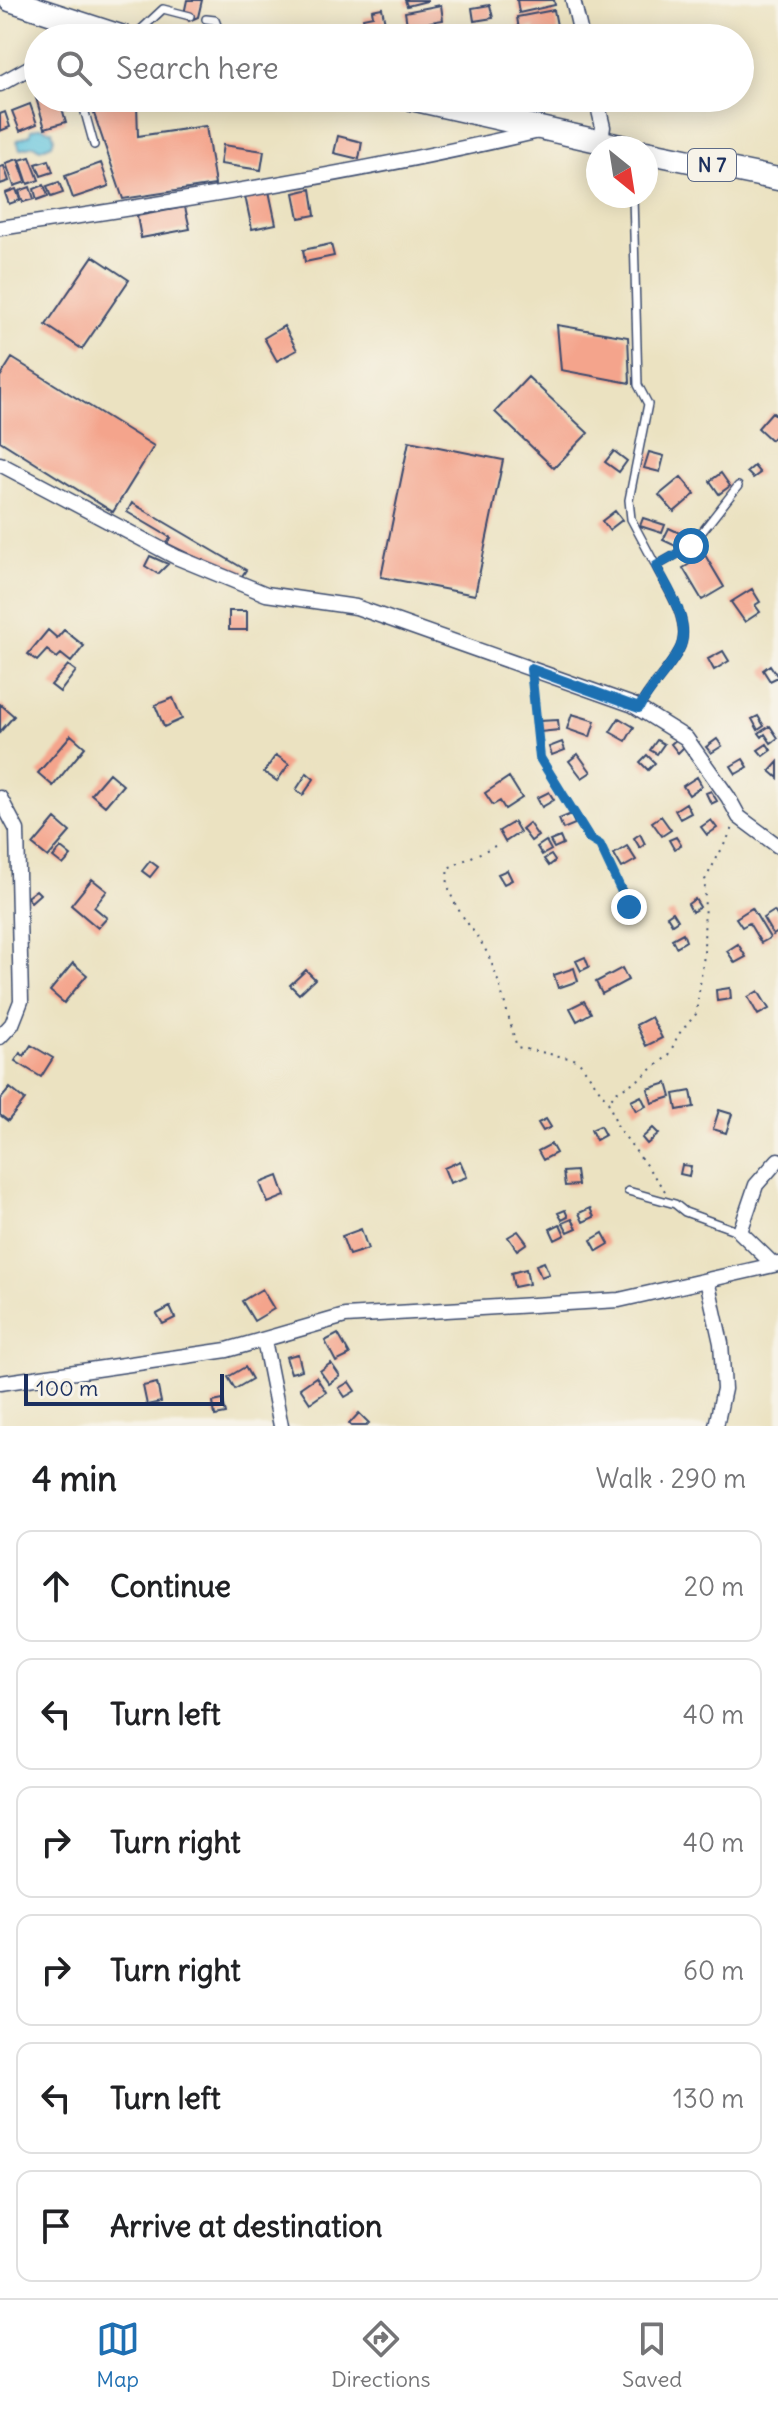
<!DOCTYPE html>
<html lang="en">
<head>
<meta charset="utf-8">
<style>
  :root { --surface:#fff; --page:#f2f2f2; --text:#202124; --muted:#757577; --line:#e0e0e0; --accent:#1f6fb2 }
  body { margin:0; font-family:Delius,sans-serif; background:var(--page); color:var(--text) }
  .compass { position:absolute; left:586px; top:136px; width:72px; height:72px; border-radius:50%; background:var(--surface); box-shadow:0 4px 20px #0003; rotate:150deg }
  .scale { position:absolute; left:24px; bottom:20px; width:200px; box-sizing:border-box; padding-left:8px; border:4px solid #1b2f5e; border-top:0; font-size:22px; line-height:28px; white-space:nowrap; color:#1b2f5e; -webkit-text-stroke:6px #f7f3e8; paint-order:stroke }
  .stop { position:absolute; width:24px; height:24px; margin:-18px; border:6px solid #1f6fb2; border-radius:50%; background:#fff }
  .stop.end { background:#1f6fb2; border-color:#fff; box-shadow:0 2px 8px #0008 }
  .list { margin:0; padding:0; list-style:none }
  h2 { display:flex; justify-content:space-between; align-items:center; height:104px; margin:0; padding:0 32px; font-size:34px }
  h2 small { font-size:26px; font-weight:400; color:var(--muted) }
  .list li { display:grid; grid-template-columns:52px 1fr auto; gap:24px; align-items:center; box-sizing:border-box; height:112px; margin:0 16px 16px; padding:0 16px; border:2px solid var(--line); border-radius:16px }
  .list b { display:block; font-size:30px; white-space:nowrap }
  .list em { font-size:26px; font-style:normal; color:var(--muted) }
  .icon { flex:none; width:44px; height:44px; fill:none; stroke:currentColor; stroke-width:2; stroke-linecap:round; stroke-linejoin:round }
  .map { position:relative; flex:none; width:778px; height:1426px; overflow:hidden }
  .search { position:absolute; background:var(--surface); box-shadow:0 4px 20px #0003; left:24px; right:24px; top:24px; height:88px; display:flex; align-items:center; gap:20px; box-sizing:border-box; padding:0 28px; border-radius:44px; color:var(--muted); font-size:30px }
  .sheet { height:872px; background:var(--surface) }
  nav { display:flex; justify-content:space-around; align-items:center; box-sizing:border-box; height:112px; border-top:2px solid var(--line); background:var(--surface); font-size:22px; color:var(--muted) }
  nav a { display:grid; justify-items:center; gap:4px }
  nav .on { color:var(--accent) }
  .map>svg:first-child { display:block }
</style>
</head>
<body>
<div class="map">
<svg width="778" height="1426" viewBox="0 0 778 1426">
  <rect width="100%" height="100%" fill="#f7f3e8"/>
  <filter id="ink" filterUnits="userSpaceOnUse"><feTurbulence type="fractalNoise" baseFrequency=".0125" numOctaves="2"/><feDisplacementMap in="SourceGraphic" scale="16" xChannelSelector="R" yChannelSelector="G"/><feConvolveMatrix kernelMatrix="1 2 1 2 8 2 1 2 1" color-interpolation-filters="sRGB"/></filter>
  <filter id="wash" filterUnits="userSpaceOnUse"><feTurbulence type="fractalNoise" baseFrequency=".006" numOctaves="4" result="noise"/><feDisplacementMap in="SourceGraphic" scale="32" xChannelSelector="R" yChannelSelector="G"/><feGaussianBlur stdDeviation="1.8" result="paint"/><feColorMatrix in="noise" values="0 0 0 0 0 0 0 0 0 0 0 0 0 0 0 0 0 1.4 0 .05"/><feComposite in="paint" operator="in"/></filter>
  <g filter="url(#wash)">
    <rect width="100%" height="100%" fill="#ebe2c1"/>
    <path fill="#5fc3dd" stroke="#3d799e" stroke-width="2" d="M41,127l11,4 2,7 -2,6 -12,5 -6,-4 -14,4 -3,-9 13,-5 1,-5z"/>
    <g id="blocks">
      <path fill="#f4a48c" d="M187,0h15l-4,17 -9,4 -5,-7z
        M405,0h22v1l-20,5z
        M517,0h37l1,5 -36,8z
        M441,5l2,15 -13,2 2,10 -23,5 -4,-25z
        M490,5l3,13 -19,3 -2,-13z
        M382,8l6,30h-21l-4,-20 10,-2 -1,-6z
        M554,10l5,26 -23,2 -2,-11 -15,3 -2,-13z
        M36,98h23l7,24 -21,6z
        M550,98h31l1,5 -30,5z
        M89,99l48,5 1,32 68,-10 9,59 -92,14z
        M30,104l7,20 -17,7 -8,-20z
        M5,112l5,15 -10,4v-17z
        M338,136l24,6 -3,17 -25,-6z
        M223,145l41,6 -3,19 -41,-6z
        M30,157l9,23 -11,4 -8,-24z
        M18,159l8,23 -12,4 -8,-23z
        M49,160l4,12 -12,4 -5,-12z
        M101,163l8,23 -36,12 -8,-22z
        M4,166l5,15 -9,3v-17z
        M59,182l4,11 -12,4 -4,-11z
        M44,185l4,11 -11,4 -3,-11z
        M30,187l4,12 -11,3 -4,-11z
        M16,189l4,11 -11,4 -4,-11z
        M311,189l4,26 -16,3 -5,-25z
        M269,191l7,33 -24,5 -7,-33z
        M185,207l5,22 -49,9 -4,-22z
        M331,244l3,12 -29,6 -2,-12z
        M93,256l36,24 -47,69 -36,-24z
        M557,325l71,12 2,46 -69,-13z
        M284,326l13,24 -20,11 -13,-23z
        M12,358l142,88 -41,66 -113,-71v-64z
        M528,377l60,56 -34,35 -59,-56z
        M772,412l6,5v16l-7,7 -13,-12z
        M409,441l94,19 -28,135 -94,-18z
        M614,451l13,10 -8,11 -14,-10z
        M649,452l15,4 -4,16 -16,-4z
        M754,466l6,7 -7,5 -6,-6z
        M721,473l9,13 -11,8 -9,-13z
        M681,477l14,17 -21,18 -15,-17z
        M132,503l114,67 -6,9 -74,-36 5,-5 -44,-26z
        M615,511l7,9 -13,10 -7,-9z
        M643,518l22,7 -3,8 -22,-7z
        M669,528l19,9 -6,12 -19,-9z
        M705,555l19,32 -22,13 -19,-32z
        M150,556l18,8 -10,10 -13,-8z
        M752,589l8,13 -5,3 5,7 -15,10 -14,-20z
        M229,611h18v19h-18z
        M48,630l9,8 7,-8 20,16 -13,16 -10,-8 -4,4 -10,-8 -10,11 -9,-7z
        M723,651l6,10 -15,9 -6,-11z
        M68,665l8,6 -16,21 -9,-7z
        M770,665l8,12 -8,4 -7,-11z
        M173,698l9,21 -18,8 -9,-22z
        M0,704l14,12 -14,16z
        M572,714l23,7 -5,16 -23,-8z
        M758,716l6,10 -6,4 -6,-11z
        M619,718l15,9 -8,14 -16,-9z
        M558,720l1,10 -19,2 -1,-11z
        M770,726l8,12 -7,5 -6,-9 -3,3 -3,-4z
        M71,735l14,12 -32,39 -15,-13z
        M677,739l7,8 -6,6 -7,-9z
        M717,739l5,7 -11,7 -5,-6z
        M657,740l7,4 -7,10 -7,-4z
        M562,742l3,8 -13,5 -3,-8z
        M767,744l4,6 -8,6 -5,-6z
        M578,754l13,18 -9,6 -13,-17z
        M276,755l13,9 -12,17 -13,-9z
        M647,755l8,8 -7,7 -8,-8z
        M743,759l5,8 -12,7 -5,-8z
        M778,762v16l-8,-7z
        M109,773l14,12 -18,21 -14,-12z
        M307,773l7,6 -11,16 -7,-5z
        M509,777l13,21 -17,11 -5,-8 -7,4 -8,-12z
        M697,777l5,9 -13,9 -6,-9z
        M711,791l6,10 -6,3 -5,-11z
        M549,792l5,8 -12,7 -5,-9z
        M686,803l5,10 -11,6 -5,-9z
        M571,814l4,10 -12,5 -4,-10z
        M661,816l10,14 -9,6 -10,-14z
        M55,819l15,13 -22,25 -15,-12z
        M711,820l6,8 -10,7 -6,-8z
        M514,822l6,10 -15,10 -6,-11z
        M529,823l9,13 -7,5 -9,-12z
        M640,834l5,10 -5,4 -6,-10z
        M560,837l3,7 -9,4 -4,-7z
        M676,837l5,8 -7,4 -5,-9z
        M546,841l5,9 -9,5 -5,-8z
        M627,846l9,14 -14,8 -8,-14z
        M61,848l10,8 -8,9 -10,-8z
        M551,855l4,6 -6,5 -5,-7z
        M150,861l8,6 -8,10 -8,-6z
        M507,870l5,10 -8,4 -6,-10z
        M92,879l15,12 -13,16 13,11 -9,10 -27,-23z
        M36,890l4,4 -9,8 -4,-5z
        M695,899l5,8 -8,5 -4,-8z
        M752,908l18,30 -9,5 -12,-20 -7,4 -6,-9z
        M774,911l4,6v15l-5,3 -10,-17z
        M673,912l5,8 -6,4 -5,-8z
        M683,933l3,8 -10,6 -4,-8z
        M738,944l8,13 -11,6 -8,-12z
        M585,957l4,10 -8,4 -5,-10z
        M73,963l14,12 -23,28 -14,-12z
        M574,968l4,13 -20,7 -4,-13z
        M622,968l6,12 -26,14 -6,-12z
        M306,970l9,9 -16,15 -9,-9z
        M730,988l1,11 -14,2 -1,-11z
        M758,991l11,18 -11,6 -10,-18z
        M584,1001l7,12 -14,8 -7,-13z
        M651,1017l11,21 -16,8 -10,-21z
        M31,1045l22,13 -12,19 -26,-16 5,-8 4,3z
        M667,1083l4,14 -19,6 -4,-14z
        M10,1088l15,12 -17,21 -8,-6v-15z
        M691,1091l3,16 -17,3 -3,-16z
        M641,1096l5,10 -10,5 -5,-10z
        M719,1110l13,4 -6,19 -13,-4z
        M546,1119l5,8 -8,4 -5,-8z
        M600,1126l5,9 -9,5 -5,-10z
        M653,1128l6,6 -12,10 -5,-6z
        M551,1144l5,9 -13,7 -5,-9z
        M460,1161l7,16 -17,6 -6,-15z
        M682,1165l9,1 -2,10 -9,-2z
        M576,1171l2,14 -13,1 -2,-14z
        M278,1176l7,20 -17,7 -8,-20z
        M590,1208l4,9 -11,5 -4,-9z
        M565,1210l3,7 -6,3 -4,-7z
        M572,1219l5,9 -9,4 -5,-9z
        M560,1224l5,11 -10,5 -5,-11z
        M361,1229l7,20 -19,6 -7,-19z
        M518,1231l9,12 -10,7 -9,-13z
        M603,1233l6,11 -12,7 -6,-11z
        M544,1262l5,12 -8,3 -5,-12z
        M526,1269l3,15 -15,3 -3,-14z
        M262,1289l12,20 -20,12 -12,-20z
        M170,1307l5,11 -12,6 -6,-10z
        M338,1334l12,21 -14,7 -11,-21z
        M298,1354l4,16 -11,3 -5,-16z
        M331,1363l9,13 -11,8 -9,-13z
        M245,1367l7,12 -17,10 -7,-12z
        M316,1377l10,15 -16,11 -10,-15z
        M349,1382l6,9 -10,6 -6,-9z
        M157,1383l4,19 -14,3 -4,-19z
        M223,1400l3,14 -11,2 -2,-14z
        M359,1413l10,10 -3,3h-15l-2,-2z"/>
    </g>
  </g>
  <g filter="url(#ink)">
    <use href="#blocks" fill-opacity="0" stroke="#3a4a6d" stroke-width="2"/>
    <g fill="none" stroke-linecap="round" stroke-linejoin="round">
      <defs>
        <path id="service" d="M206,19l9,1 7,18
          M132,38l31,-29 27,7
          M81,98l13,47
          M633,196l5,189 10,19 -19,96 2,19 25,47
          M639,708c11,-22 29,-37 40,-58 14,-26 -12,-61 -23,-84l35,-20 47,-60
          M628,1191l47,13 10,8 55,20"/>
        <path id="minor" d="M573,0l9,38
          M0,84l38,-21
          M596,98l7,29 -2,13
          M0,228c181,-27 361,-55 539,-97
          M0,464l176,93 90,37 90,13 277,98 53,33 42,59 11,20 39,29
          M0,798l17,32 4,171 -9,23 -12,13
          M773,1264l-33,-32 16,-47 22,-25
          M707,1280l14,63 3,46 -8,37
          M264,1340l17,86
          M0,1383l227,-33 118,-34 274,-16 159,-36"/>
        <path id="primary" d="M10,0l116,38
          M407,98l222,50
          M646,152l132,27"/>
      </defs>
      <use href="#service" stroke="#3a4a6d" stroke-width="10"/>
      <use href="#minor" stroke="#3a4a6d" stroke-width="17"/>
      <use href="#primary" stroke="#3a4a6d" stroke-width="25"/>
      <path stroke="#3a4a6d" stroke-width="2" stroke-dasharray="2 6" stroke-linecap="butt" d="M532,686l8,72 50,81 10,6 29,62 10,12
        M495,846l-47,22c-6,34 29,61 41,89 12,28 19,60 28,90l61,13 30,42
        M665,1191l-47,-64 -10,-25 8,-10 25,-14 28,-23 9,-20 18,-21 8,-59 1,-75 28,-52"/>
      <use href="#service" stroke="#fff" stroke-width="7"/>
      <use href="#minor" stroke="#fff" stroke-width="14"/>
      <use href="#primary" stroke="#fff" stroke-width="22"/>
    </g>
  </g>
  <g fill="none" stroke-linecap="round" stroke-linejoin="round" filter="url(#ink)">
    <path stroke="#1f6fb2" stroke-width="10" d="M629,907l-29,-62 -10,-6 -50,-81 -9,-89 108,39c11,-21 29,-37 40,-58 14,-26 -11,-61 -23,-84l35,-20"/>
  </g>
  <g text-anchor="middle" stroke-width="6" stroke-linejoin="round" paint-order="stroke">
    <rect fill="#f7f3e8" stroke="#5d6a87" stroke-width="2" x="688" y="149" width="48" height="32" rx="6"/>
    <g font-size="20" font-weight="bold" fill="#1b2f5e">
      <text x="712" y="172">N 7</text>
    </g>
  </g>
</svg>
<svg class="compass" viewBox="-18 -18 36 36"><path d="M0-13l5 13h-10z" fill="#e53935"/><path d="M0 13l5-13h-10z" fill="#757577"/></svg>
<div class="scale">100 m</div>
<div class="stop" style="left:691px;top:546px"></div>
<div class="stop end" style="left:629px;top:907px"></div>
<div class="search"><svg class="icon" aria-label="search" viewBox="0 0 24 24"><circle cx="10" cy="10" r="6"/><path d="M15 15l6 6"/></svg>Search here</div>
</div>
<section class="sheet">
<h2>4 min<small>Walk · 290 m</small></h2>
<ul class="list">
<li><svg class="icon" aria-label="ahead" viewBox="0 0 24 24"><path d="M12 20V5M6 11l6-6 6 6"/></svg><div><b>Continue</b></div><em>20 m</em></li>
<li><svg class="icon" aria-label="left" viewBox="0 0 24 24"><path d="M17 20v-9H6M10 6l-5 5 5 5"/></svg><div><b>Turn left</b></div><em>40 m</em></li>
<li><svg class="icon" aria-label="right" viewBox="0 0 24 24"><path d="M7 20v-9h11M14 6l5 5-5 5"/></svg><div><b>Turn right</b></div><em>40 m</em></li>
<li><svg class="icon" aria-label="right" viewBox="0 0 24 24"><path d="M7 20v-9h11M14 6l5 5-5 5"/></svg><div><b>Turn right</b></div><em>60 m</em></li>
<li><svg class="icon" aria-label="left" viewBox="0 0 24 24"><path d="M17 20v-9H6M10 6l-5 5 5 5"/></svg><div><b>Turn left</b></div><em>130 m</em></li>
<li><svg class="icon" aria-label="arrive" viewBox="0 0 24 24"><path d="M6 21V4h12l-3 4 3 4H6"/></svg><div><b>Arrive at destination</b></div></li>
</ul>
</section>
<nav>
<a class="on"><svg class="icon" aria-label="map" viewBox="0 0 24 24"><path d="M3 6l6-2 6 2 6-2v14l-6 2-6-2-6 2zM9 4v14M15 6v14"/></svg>Map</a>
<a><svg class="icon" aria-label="directions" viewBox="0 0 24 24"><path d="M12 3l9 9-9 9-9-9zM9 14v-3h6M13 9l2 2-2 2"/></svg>Directions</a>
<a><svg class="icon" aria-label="saved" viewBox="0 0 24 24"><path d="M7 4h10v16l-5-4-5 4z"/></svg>Saved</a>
</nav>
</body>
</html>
